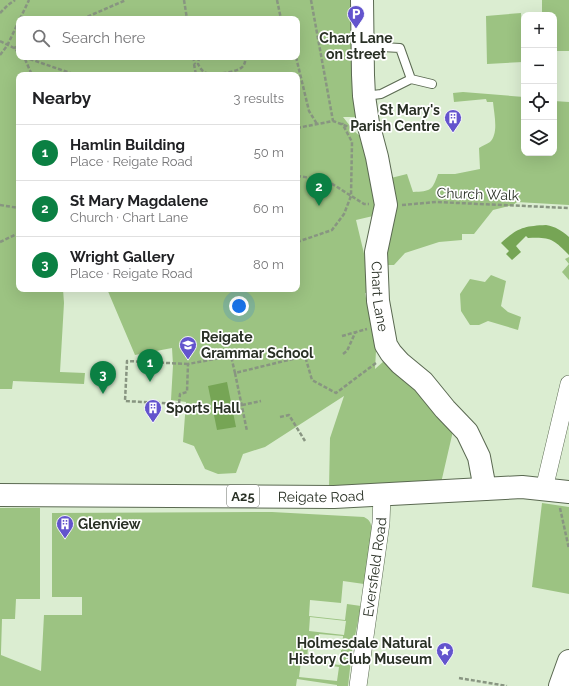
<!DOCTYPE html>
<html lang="en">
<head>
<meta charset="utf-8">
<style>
  :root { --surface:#fff; --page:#f6f6f6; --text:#202124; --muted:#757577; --line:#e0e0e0; --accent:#0b8043 }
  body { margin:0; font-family:Raleway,sans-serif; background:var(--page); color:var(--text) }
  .controls { position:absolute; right:12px; top:12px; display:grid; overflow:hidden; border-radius:8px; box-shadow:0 4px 16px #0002 }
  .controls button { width:36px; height:36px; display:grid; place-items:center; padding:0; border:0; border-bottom:1px solid var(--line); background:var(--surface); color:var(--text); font:20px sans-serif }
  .you { position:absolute; left:239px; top:306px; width:14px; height:14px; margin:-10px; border:3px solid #fff; border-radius:50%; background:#1a73e8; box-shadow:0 0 0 6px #1a73e833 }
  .badge { display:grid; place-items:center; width:26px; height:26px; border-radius:50%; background:var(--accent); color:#fff; font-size:13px; font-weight:700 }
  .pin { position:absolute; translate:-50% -33px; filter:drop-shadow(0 1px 2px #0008) }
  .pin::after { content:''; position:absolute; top:21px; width:14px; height:12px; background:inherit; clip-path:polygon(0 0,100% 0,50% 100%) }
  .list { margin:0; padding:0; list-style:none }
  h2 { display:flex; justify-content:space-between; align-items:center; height:52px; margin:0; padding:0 16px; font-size:17px }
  h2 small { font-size:13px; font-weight:400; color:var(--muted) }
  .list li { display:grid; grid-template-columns:26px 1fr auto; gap:12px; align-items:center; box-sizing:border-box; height:56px; padding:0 16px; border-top:1px solid var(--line) }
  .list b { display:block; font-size:15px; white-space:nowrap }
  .list p { margin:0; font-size:13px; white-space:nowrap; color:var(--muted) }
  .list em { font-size:13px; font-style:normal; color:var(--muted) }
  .icon { flex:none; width:22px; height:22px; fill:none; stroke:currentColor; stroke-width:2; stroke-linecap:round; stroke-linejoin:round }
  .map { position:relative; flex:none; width:569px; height:686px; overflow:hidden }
  .search { position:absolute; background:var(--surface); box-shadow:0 4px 16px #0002; left:16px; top:16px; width:284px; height:44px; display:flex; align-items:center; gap:10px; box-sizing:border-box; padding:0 14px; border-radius:8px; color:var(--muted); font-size:15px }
  .panel { position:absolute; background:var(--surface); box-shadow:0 4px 16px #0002; left:16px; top:72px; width:284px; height:220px; border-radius:8px }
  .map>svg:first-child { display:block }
</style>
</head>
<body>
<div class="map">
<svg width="569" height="686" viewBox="0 0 569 686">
  <rect width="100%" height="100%" fill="#dbedd1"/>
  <path fill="#9cc382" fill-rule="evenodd" d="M0,0h353l3,117h-13l11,14 13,11 12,40 -6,34 -17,4 10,42 4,31h-5l11,58 -1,18 9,-8 35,30 34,40 -12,52 -112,6 1,-51 14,-42 -79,51 -22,7 -7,19 -18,1 -13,-5 -11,-23 -11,-4 3,-40 -15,-2 2,-35 -1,-17 -37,7 -28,-66h190v-214h-278v214h44l1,14 -4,69 25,1 -1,11 -71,-3 -1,8h-12zM19,19h278v38h-278z
    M542,0h27v51h-15v-36h-12z
    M521,13l2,49 -36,2 -1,-48z
    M463,92l61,5v56h30v-52l15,1v103l-52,-3 -4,3 -20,5 -19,24h-12v6l-23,2 -34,11 -11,12h-9l2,-86 20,-5 6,18c18,-1 19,-1 25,-18h17l25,-5 -1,-21c3,-2 8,-4 11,-6 9,-9 4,-28 3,-40h-6l-1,-3 -32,3 -1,-9z
    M569,257v23l-7,-8 7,-8 -4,-5z
    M491,275l15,6 -5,25 7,6 13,5 -3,13 -30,-9 -9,4h-9l-9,-14 -1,-17 10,-15 15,3z
    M542,503l27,4v87l-37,-7z
    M0,508h40v91h-24l-1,20h-13l-1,33v3l40,16 3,-56h38v-18h-30v-84l220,-1 92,5c6,3 7,6 8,13l-8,54 -21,-3 -2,22 -31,-3 -1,16 36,4 2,-16 14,2 -9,45 -4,35h-11v-1l-40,-6 -1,7h-296zM310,617l36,4 -2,14 -35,-4zM319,634l24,2 -1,14 -24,-3zM308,647l33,3 -1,15 -33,-4zM301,662l38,5 -2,14 -38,-4z"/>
  <path fill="#76a555" d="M546,225c10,2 15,5 23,12v18c-16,-16 -18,-18 -41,-17l-2,-2 -10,10 5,6 -9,8 -6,-6 3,-3 -8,-8c16,-15 23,-17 45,-18z
    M227,382l9,45 -19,3 -9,-44z"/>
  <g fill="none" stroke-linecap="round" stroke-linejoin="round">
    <defs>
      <path id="lane" d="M364,46l36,2 11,31
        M365,96l16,-2 30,-15 21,5"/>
      <g id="street">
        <path d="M544,489l25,-105"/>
        <path id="s1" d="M358,686l23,-163 1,-28"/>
      </g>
      <g id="secondary">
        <path id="s2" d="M362,0l1,75 1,21 4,27 9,34 9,48 -10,47 2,49 8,44 5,8 9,10 23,19 22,27 22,23 12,25 6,32"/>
      </g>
      <g id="primary">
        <path id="s3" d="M0,495l334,2 188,-10 47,5"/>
        <path d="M560,686l9,-25"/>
      </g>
    </defs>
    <use href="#lane" stroke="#5a6951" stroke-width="10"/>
    <use href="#street" stroke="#5a6951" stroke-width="18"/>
    <use href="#secondary" stroke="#5a6951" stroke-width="24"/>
    <use href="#primary" stroke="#5a6951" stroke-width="24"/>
    <path stroke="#889581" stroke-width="2.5" stroke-dasharray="4 2" stroke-linecap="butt" d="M184,0l3,19
      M277,0l4,19
      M311,0l22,121
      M0,13l8,-8 7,-5
      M20,19l9,-19
      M82,19l44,-19
      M0,41l14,7 5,5
      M14,48l5,-2
      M0,55l7,-9 12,-25
      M24,57l52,18
      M193,57l2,7
      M199,57l-1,7c2,4 5,9 11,10 6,1 27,-2 32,-6 4,-3 4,-6 5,-11
      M296,57l13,54 8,13
      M25,59l7,16
      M194,64l2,11
      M297,128l36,-7 19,7
      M297,176l29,4 38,24h5
      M0,205l19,3
      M402,205l34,-3 133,6
      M0,242l19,-9
      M297,242l35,-12 12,-16 7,-18 1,-54 -10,-19
      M342,336l25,-7
      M343,354l4,-3 8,-18
      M188,364l-61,-3 -2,40 54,3 1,-10 7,-2 1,-28 43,-8 4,17 70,-17 7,24 24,13 40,-30
      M235,373l12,58
      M242,405l19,-4
      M280,417l9,-2 16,26
      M560,508l9,41
      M459,678l48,8"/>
    <use href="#lane" stroke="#fff" stroke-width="8"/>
    <use href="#street" stroke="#fff" stroke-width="17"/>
    <use href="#secondary" stroke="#fff" stroke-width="22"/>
    <use href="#primary" stroke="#fff" stroke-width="22"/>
  </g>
  <defs>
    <symbol id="parking-pin" viewBox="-11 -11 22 30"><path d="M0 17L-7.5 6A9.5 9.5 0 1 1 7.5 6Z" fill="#6354cd" stroke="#fff"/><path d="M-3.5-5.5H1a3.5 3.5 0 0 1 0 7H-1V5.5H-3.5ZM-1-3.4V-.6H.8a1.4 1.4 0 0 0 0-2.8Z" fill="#fff"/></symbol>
    <symbol id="building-pin" viewBox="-11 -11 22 30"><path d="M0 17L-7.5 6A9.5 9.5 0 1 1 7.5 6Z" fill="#6354cd" stroke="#fff"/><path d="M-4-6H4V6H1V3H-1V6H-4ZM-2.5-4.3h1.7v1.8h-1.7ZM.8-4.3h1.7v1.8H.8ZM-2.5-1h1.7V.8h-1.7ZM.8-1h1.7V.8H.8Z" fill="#fff"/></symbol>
    <symbol id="school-pin" viewBox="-11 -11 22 30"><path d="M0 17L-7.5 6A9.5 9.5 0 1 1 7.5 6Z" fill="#6354cd" stroke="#fff"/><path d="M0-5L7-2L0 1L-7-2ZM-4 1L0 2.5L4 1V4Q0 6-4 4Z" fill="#fff"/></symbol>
    <symbol id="sight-pin" viewBox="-11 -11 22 30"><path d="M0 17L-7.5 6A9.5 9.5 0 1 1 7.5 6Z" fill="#6354cd" stroke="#fff"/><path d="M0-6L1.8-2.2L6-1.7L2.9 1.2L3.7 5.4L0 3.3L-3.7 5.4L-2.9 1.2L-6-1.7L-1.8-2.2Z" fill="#fff"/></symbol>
  </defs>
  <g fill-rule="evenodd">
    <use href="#parking-pin" x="346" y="4" width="20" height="27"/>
    <use href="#building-pin" x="443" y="108" width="20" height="27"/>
    <use href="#school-pin" x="178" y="335" width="20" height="27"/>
    <use href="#building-pin" x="143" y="398" width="20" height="27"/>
    <use href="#building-pin" x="55" y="514" width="20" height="27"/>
    <use href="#sight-pin" x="435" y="641" width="20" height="27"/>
  </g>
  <g text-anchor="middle" stroke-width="3.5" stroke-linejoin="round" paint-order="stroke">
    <rect fill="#fff" stroke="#696e66" stroke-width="1" x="227" y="485" width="32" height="22" rx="3"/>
    <g font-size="13" font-weight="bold" fill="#293025">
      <text x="243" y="501">A25</text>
    </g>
    <g font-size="14" font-weight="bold" fill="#293025" stroke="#fff" text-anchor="start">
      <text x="356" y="43" text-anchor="middle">Chart Lane<tspan x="356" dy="16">on street</tspan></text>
      <text x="440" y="115" text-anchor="end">St Mary's<tspan x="440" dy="16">Parish Centre</tspan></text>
      <text x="201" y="342">Reigate<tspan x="201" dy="16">Grammar School</tspan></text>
      <text x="166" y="413">Sports Hall</text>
      <text x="78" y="529">Glenview</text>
      <text x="432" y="648" text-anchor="end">Holmesdale Natural<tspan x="432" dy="16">History Club Museum</tspan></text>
    </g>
    <g font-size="14" fill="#293025" stroke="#fff">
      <text transform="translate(478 194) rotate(2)" y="5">Church Walk</text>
      <text dy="5" stroke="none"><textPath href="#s2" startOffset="300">Chart Lane</textPath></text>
      <text dy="5" stroke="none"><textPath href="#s3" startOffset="321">Reigate Road</textPath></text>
      <text dy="5" stroke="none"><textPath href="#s1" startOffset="120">Eversfield Road</textPath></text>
    </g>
  </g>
</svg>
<div class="controls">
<button>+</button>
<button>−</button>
<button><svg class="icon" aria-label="locate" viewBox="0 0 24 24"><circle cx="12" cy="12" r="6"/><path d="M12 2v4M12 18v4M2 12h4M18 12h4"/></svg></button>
<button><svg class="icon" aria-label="layers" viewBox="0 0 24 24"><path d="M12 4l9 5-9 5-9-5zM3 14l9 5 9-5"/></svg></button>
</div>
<div class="you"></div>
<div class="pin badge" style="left:150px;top:382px">1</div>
<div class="pin badge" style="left:319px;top:206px">2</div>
<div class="pin badge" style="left:103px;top:394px">3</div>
<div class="search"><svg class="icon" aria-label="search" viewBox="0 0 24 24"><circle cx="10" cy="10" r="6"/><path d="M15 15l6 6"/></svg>Search here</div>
<section class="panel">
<h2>Nearby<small>3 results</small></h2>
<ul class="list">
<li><span class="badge">1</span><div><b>Hamlin Building</b><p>Place · Reigate Road</p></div><em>50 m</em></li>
<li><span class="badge">2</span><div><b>St Mary Magdalene</b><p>Church · Chart Lane</p></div><em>60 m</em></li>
<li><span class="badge">3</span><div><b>Wright Gallery</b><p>Place · Reigate Road</p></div><em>80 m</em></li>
</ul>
</section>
</div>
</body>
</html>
